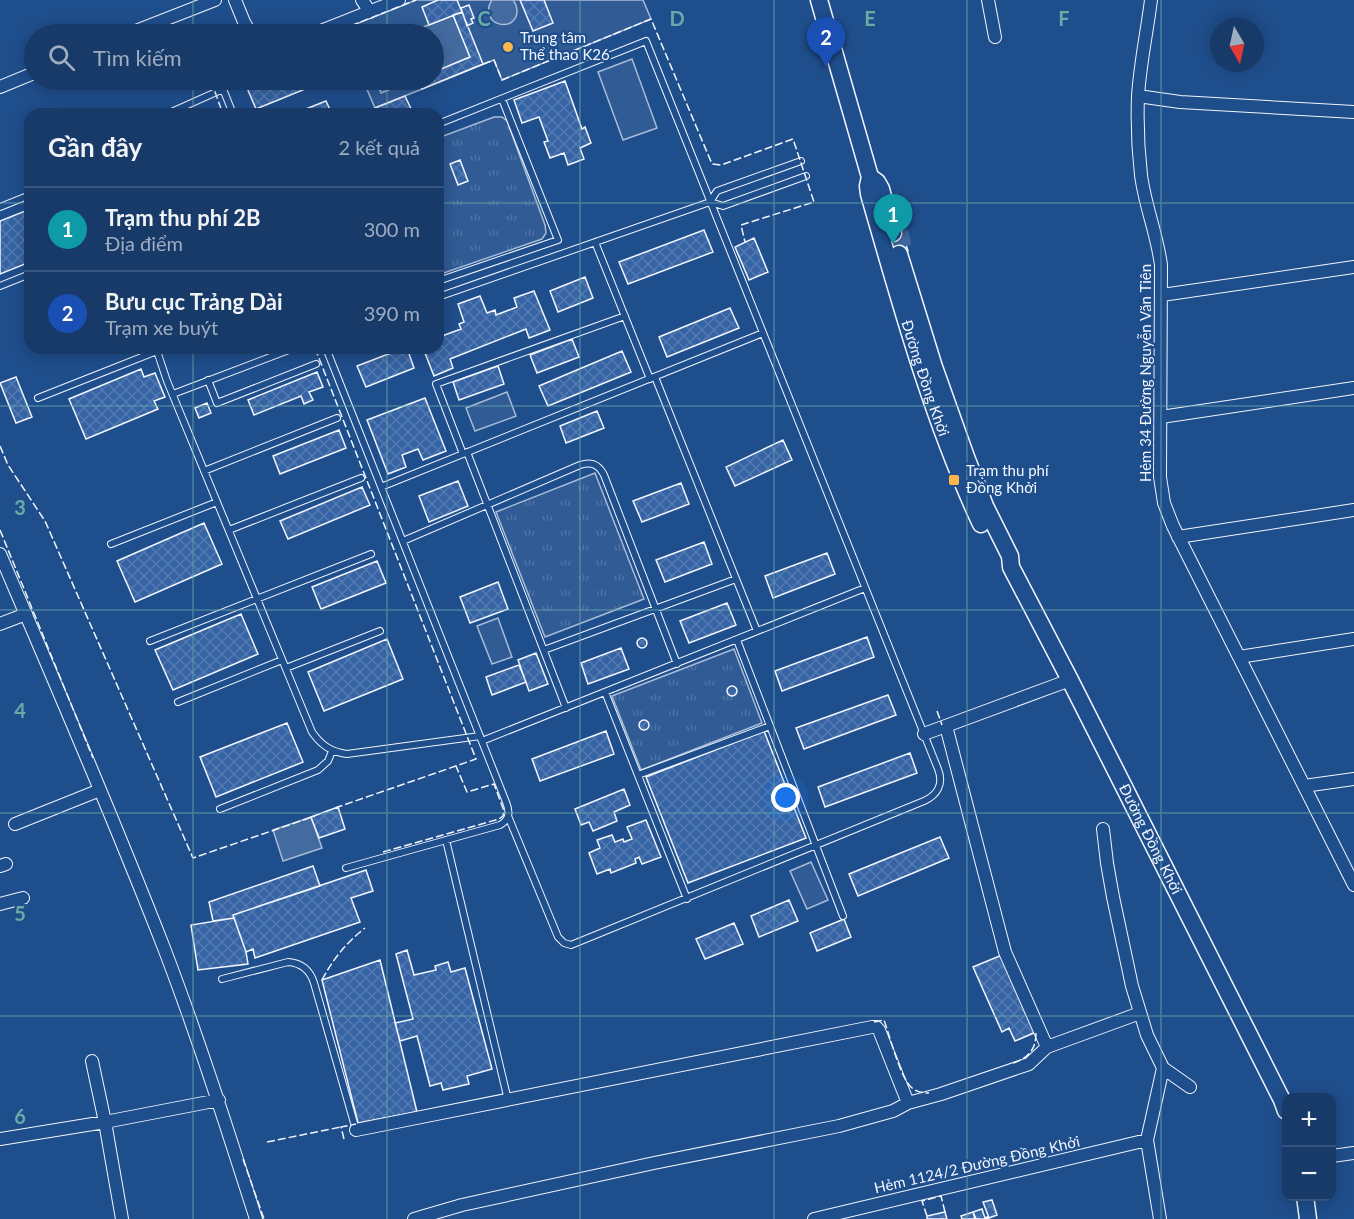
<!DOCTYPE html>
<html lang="vi">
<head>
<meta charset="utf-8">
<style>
  :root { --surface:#173a69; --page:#244571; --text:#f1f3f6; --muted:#9eadc0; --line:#36547d; --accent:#ffb74d }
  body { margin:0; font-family:Lato,sans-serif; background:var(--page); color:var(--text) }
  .controls { position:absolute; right:18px; bottom:18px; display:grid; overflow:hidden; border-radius:12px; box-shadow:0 3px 15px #0003 }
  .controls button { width:54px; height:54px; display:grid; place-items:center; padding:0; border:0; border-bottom:2px solid var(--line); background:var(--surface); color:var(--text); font:30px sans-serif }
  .compass { position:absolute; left:1210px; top:18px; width:54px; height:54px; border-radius:50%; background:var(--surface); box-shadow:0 3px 15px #0003; rotate:171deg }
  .you { position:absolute; left:786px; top:798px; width:21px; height:21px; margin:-15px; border:4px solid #fff; border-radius:50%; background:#1a73e8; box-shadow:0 0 0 9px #1a73e833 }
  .badge { display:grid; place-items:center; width:39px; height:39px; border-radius:50%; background:var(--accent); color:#fff; font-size:20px; font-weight:700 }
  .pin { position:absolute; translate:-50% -50px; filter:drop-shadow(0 2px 3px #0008) }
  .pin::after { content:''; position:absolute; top:32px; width:21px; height:18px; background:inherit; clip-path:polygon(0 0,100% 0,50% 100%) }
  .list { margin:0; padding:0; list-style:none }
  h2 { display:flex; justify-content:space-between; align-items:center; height:78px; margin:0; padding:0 24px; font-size:26px }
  h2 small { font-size:20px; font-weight:400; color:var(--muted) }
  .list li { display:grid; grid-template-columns:39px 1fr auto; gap:18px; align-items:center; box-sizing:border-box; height:84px; padding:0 24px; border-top:2px solid var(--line) }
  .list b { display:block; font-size:22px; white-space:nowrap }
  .list p { margin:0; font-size:20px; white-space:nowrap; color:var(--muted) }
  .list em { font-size:20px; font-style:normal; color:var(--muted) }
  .icon { flex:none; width:33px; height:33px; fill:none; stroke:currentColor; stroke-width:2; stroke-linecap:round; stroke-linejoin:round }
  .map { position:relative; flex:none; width:1354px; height:1219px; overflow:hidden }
  .search { position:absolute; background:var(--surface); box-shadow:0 3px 15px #0003; left:24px; top:24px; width:420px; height:66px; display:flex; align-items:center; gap:15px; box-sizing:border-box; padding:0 21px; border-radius:33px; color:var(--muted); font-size:22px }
  .panel { position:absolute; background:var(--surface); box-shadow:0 3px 15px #0003; left:24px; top:108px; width:420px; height:246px; border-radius:18px }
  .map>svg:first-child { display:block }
</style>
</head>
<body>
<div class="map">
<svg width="1354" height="1219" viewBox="0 0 1354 1219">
  <defs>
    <pattern id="grass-tufts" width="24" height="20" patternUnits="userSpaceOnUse" patternTransform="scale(1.5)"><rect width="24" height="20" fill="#305b95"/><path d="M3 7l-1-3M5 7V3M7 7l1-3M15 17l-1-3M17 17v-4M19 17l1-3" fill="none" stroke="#4e73a5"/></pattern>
    <pattern id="building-cross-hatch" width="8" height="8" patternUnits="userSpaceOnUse" patternTransform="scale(1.5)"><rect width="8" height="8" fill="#3563a3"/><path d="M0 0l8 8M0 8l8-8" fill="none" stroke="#537ab1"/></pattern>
  </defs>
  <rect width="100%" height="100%" fill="#1f4e8c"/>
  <path fill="url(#grass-tufts)" stroke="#a8bbd7" stroke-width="1.5" d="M494,117h8l5,4 38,104 1,8 -4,6 -104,36v-137z
    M595,473l49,126 -99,38 -49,-125z
    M734,649l28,74 -121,47 -29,-74z"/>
  <path fill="#305b95" stroke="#a8bbd7" stroke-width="1.5" d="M416,0h227l8,19 -149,61 -8,-20 -119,48 -12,-28h71v-46h-89l-2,-5z
    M632,59l25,69 -34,12 -25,-68z
    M507,392l9,24 -41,15 -9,-23z
    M498,618l14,39 -20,7 -15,-38z
    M811,862l17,38 -21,9 -17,-38z"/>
  <path fill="#446ba0" stroke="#a8bbd7" stroke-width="1.5" d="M492,0h21c12,16 -5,33 -21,20 -5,-7 -5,-13 0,-20z
    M453,15l17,42 -36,15v-38h-28z
    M376,80h38l-33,13z
    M311,817l11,31 -39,13 -10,-31z"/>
  <path fill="url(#building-cross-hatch)" stroke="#f2f6ff" stroke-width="1.5" d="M438,0h19l5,12 -33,13 -7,-18z
    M520,0h24l9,23 -20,8z
    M469,5l5,13 -3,1 2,4 -6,3 -6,-18z
    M462,12l21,52 -61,25 -4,-9h16v-8l36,-15 -17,-42z
    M269,80h38l3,7 -54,22 -9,-21z
    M565,81l17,48 3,-2 6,16 -11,5 4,11 -16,6 -4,-12 -14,5 -6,-16 4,-1 -9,-24 -17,6 -8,-23z
    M405,96l8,17 -35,1 -3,-6z
    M326,101l6,13h-39z
    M460,160l8,21 -10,4 -8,-21z
    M30,209v53l-30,12v-53z
    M704,230l9,22 -85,32 -9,-22z
    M902,231l6,20 -23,6 -6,-20z
    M754,238l14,34 -19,8 -14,-33z
    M585,277l8,21 -35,14 -8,-21z
    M534,291l16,39 -21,8 -3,-9 -76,30 3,9 -19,8 -11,-28h15v-20l4,8 19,-7 -2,-5 5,-2 -6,-18 22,-8 7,17 8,-3 1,5 21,-8 -3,-9z
    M730,308l9,20 -72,29 -8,-20z
    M572,339l7,18 -42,16 -7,-18z
    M404,348h3l7,20 -48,19 -9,-21z
    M622,351l9,21 -83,34 -9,-20z
    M498,366l6,18 -45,16 -6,-18z
    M141,369l3,8 11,-4 10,24 -11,4 4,8 -72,30 -17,-40z
    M317,372l6,15 -14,5 4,8 -9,4 -3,-8 -47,19 -6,-15z
    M16,377l16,40 -16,6 -16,-40z
    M425,398l21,53 -23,9 -5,-11 -16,6 4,12 -18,7 -21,-54z
    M207,403l4,10 -12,5 -4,-10z
    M597,411l7,17 -38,15 -6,-17z
    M339,430l7,18 -66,26 -7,-18z
    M783,440l9,20 -57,26 -9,-19z
    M458,481l10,25 -39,16 -10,-26z
    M681,483l8,21 -47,18 -9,-21z
    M362,487l8,18 -82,34 -8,-18z
    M204,523l18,41 -87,38 -18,-41z
    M704,542l8,22 -47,18 -9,-22z
    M827,553l8,21 -62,24 -8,-22z
    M377,561l9,22 -65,26 -9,-22z
    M498,582l10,27 -38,14 -10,-26z
    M727,603l9,22 -47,18 -9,-22z
    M241,614l17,40 -85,36 -18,-40z
    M867,637l7,20 -92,34 -7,-20z
    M637 643a5 5 0 1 1 10 0a5 5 0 1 1-10 0Z
    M387,639l16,40 -79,32 -16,-39z
    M621,648l8,21 -41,15 -7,-21z
    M536,653l12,31 -19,7 -11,-31z
    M519,665l7,17 -34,13 -6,-18z
    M727 691a5 5 0 1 1 10 0a5 5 0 1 1-10 0Z
    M888,695l8,20 -92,34 -8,-21z
    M639 725a5 5 0 1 1 10 0a5 5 0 1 1-10 0Z
    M287,723l16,39 -87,35 -16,-40z
    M606,731l8,23 -74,27 -8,-22z
    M764,731l42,107 -118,45 -42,-106z
    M910,753l7,20 -92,34 -7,-20z
    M624,789l6,16 -16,7 3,9 -24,10 -4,-9 -8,3 -6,-16z
    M338,807l7,22 -26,9 -8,-21z
    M646,820l15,37 -19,7 -3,-7 -4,2 1,4 -25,10 -1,-4 -13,5 -8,-21 11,-5 -3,-8 15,-5 3,7 8,-3 1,3 8,-3 -5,-12z
    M940,837l9,21 -91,38 -9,-22z
    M313,866l7,20 -87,29 1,3 -21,3 -4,-19z
    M366,870l7,21 -22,7 9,24 -105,36 -2,-9 -7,3 -13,-37z
    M789,900l9,21 -39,16 -8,-21z
    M234,918l12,34 2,12 -50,6 -7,-45z
    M844,919l7,18 -34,14 -7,-18z
    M734,923l9,21 -38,15 -9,-20z
    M407,950l7,25 22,-5 -1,-4 13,-4 3,10 14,-4 27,101 -25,7 2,8 -26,6 -2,-7 -11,3 -13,-50 -17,5 -5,-18 18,-4 -17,-65z
    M1002,955l34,77 -21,9 -6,-13 -7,4 -29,-65z
    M380,960l37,152 -59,11 -36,-143z
    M992,1200l5,15 -8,3 -6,-16z
    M982,1209l3,9 2,-1 1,2h-12l-3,-7z
    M945,1212l2,7h-20v-3z
    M973,1212l2,7h-13l-1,-3z"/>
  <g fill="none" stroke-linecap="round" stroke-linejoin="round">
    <path stroke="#3f679d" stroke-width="16" stroke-dasharray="16 8" stroke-linecap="butt" d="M900,231l5,21"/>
    <defs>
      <path id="service" d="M167,114l56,-25 10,25
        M438,124l208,-83 292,728c6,15 -1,26 -14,32l-353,144 -7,-2 -6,-6 -50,-121
        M710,202l13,4 83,-30
        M0,207l30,-12
        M595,242l55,137
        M438,281l120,-41 -56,-141
        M0,286l30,-12
        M438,297l272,-95 7,-11 84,-30
        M156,348l11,33 145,351c9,13 19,20 35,22l133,-18
        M326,348l180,454c4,10 4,17 -6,23l-154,43
        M655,377l102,254
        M208,380l9,23 99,-39
        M173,394l121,-46
        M38,398l119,-47
        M467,452l99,256
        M463,454l-27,-70 189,-68
        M204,471l133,-53
        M381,487l382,-154
        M229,530l132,-52
        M403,541l177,-76c12,-4 19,0 24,10l73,189
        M111,544l106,-42
        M737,640l106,276
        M150,641l221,-87
        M544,650l192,-71
        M286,668l94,-37
        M605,692l82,207
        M178,702l104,-42
        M482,741l383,-153
        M638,775l132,-49
        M220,809l98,-39 10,-9 4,-10
        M446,840l62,260
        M222,979l66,-17c14,1 22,8 26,21l42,147"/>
      <path id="minor" d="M235,0l9,22 7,12
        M362,0l8,12
        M988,0l7,37
        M1151,0c-4,32 -11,64 -13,96 -1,26 0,53 3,79 4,31 16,59 20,90l-1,212 4,26 9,23 181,359
        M128,34l87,-34
        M313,34l86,-34
        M0,87l34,-14
        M1138,96l42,6 174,10
        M1162,295l192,-28
        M1161,417l193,-29
        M1178,537l176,-27
        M0,554c56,131 112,261 164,394 34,89 63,180 92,271
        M0,624l26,-10
        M1239,657l115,-18
        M946,726l59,226 42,95
        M924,734l146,-54
        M1304,786l50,-7
        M15,824l85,-34
        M1103,829l4,34 6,34 19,89 15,49 16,33 27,19
        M0,866l6,-2
        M0,904l23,-6
        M92,1061l13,61 17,97
        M356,1130l516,-103h4l3,3 29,73
        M0,1139l105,-17 114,-22
        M1332,1156l22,-3
        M414,1219l48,-14 192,-42 185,-37 54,-15 15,-8 33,-9 88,-30 18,-17 93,-34
        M814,1219l333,-79
        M1160,1219l-13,-79 16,-72"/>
      <g id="secondary">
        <path id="s1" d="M819,0l51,177 -2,9 1,8c32,111 63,225 112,330"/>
        <path d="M870,177l7,5 4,7 12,44"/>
        <path id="s2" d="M899,254l35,113 32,90 19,49 25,50 1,11 59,113 212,420 4,11"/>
        <path d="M1305,1196l3,23"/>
      </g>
    </defs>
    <use href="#service" stroke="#f2f6ff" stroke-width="8"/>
    <use href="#minor" stroke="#f2f6ff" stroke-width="14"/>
    <use href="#secondary" stroke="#f2f6ff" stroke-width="19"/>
    <use href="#service" stroke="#1f4e8c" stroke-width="6"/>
    <use href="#minor" stroke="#1f4e8c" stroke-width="12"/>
    <use href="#secondary" stroke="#1f4e8c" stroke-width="16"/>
    <path stroke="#f2f6ff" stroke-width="1.5" stroke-dasharray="8 3" stroke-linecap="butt" d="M330,34l86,-34
      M483,64l11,-4 8,20 149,-61 61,145 9,1 72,-26 21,63 -73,23 4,17
      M211,81l12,33
      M315,348l161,411 -141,49
      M0,446l8,19 37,56 148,337 122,-42
      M0,530l93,228
      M937,711l5,14
      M383,852l116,-33 4,-3 1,-5 -10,-27 -27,8 -11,-26
      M322,980c11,-21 24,-37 43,-52
      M874,1022l10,-2c5,14 17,59 27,67 5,5 11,6 18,6
      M1013,1063c16,-5 23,-14 23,-30
      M344,1139l-3,-12 15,-3
      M267,1142l74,-15
      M243,1159l21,60
      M927,1216l-5,-15 19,-5 4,16"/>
  </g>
  <path fill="none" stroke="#6aa9a8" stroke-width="1.5" stroke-opacity="0.55" d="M193,0v34M387,0v34M580,0v1219M774,0v1219M967,0v1219M1161,0v1219M193,80v34M387,80v34M0,203h30M438,203h916M193,348v871M387,348v871M0,406h1354M0,610h1354M0,813h1354M0,1016h1354"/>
  <g fill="#ffb74d" stroke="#1f4e8c" stroke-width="2">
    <circle cx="508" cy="47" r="6"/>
    <rect x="948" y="474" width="12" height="12" rx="3"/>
  </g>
  <g text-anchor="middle" stroke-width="4.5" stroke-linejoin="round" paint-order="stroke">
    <g font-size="15" fill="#f2f6ff" stroke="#1f4e8c" text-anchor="start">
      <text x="520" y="43">Trung tâm<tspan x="520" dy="17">Thể thao K26</tspan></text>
      <text x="966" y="476">Trạm thu phí<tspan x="966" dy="17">Đồng Khởi</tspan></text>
    </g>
    <g font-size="15" fill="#f2f6ff" stroke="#1f4e8c">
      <text transform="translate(1146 373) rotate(-90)" y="5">Hẻm 34 Đường Nguyễn Văn Tiên</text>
      <text dy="5" stroke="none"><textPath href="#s1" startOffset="394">Đường Đồng Khởi</textPath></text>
      <text dy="5" stroke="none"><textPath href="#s2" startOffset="639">Đường Đồng Khởi</textPath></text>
      <text transform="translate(977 1165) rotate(-13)" y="5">Hẻm 1124/2 Đường Đồng Khởi</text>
    </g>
  </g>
  <g font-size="20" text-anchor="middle" font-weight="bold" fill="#6aa9a8" stroke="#1f4e8c" stroke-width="4.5" stroke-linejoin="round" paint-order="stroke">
    <text x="484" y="26">C</text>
    <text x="677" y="26">D</text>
    <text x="870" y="26">E</text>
    <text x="1064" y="26">F</text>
    <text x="20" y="515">3</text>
    <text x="20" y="718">4</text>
    <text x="20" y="921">5</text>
    <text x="20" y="1124">6</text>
  </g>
</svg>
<div class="controls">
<button>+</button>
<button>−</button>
</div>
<svg class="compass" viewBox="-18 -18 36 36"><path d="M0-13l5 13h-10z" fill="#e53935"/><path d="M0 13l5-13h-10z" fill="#9eadc0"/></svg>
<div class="you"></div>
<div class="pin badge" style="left:893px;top:244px;background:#0f9aa8">1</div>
<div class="pin badge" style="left:826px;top:67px;background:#1a4fb4">2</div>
<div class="search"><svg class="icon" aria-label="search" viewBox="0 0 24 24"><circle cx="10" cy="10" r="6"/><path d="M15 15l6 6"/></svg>Tìm kiếm</div>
<section class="panel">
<h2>Gần đây<small>2 kết quả</small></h2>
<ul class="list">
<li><span class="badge" style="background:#0f9aa8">1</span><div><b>Trạm thu phí 2B</b><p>Địa điểm</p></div><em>300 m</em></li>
<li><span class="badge" style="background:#1a4fb4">2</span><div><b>Bưu cục Trảng Dài</b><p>Trạm xe buýt</p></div><em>390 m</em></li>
</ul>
</section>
</div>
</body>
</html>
